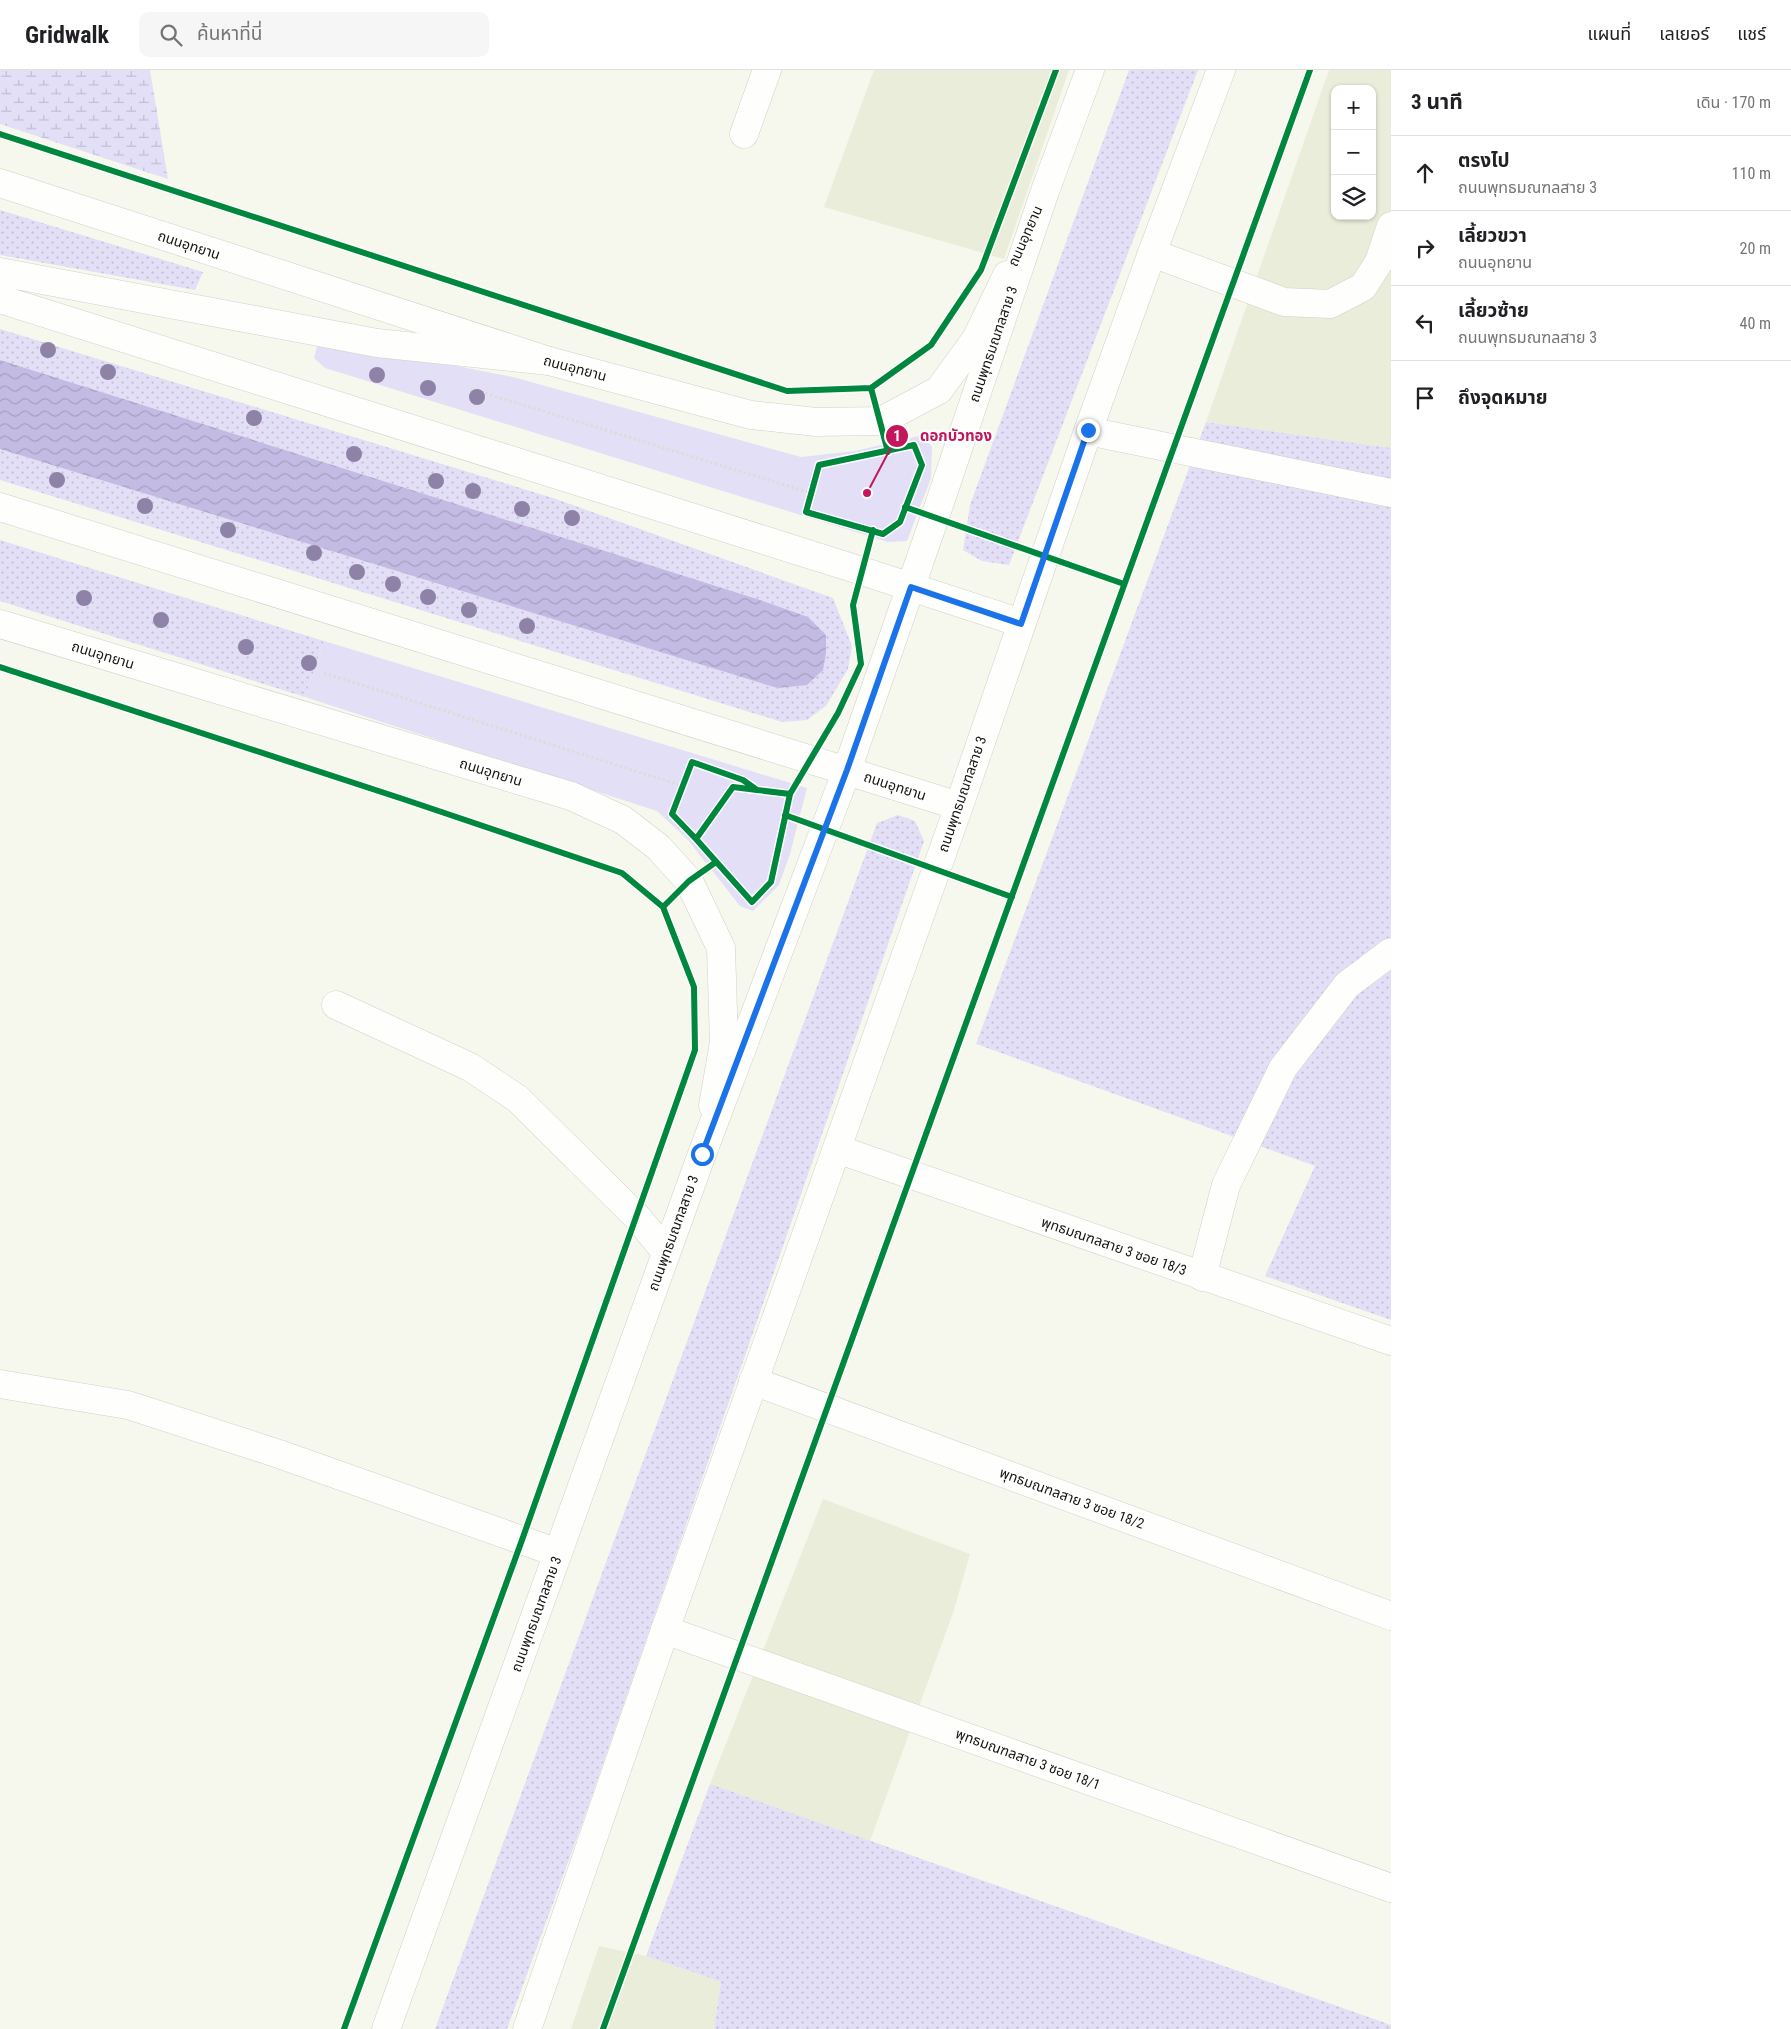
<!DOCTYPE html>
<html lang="th">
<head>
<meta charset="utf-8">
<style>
  :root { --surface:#fff; --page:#f6f6f6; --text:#202124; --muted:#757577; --line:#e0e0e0 }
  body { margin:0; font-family:"Roboto Condensed","Noto Sans Thai",sans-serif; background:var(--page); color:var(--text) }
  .controls { position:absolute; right:15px; top:15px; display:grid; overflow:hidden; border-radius:10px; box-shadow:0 1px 4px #0004 }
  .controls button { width:45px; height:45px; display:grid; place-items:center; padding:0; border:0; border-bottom:1px solid var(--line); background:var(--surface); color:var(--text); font:25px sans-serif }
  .stop { position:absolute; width:15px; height:15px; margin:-11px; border:4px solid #1a73e8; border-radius:50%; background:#fff }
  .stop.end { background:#1a73e8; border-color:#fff; box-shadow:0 1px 5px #0008 }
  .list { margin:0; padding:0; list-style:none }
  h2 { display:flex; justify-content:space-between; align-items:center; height:65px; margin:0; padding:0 20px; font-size:21px }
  h2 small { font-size:16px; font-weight:400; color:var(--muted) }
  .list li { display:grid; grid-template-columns:32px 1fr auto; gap:15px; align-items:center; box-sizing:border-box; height:75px; padding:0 20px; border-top:1px solid var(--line) }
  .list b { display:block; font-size:19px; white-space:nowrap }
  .list p { margin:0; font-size:16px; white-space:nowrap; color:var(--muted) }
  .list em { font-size:16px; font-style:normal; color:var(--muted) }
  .icon { flex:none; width:28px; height:28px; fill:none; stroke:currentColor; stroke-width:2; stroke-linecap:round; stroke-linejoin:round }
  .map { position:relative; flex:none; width:1391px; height:1959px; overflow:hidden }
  header { display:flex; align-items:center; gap:30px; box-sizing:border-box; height:70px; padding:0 25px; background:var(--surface); border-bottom:1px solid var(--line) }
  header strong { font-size:24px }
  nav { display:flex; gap:28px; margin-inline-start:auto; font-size:18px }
  .search { width:350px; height:45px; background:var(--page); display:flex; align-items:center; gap:12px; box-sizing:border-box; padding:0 18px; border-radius:10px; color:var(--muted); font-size:19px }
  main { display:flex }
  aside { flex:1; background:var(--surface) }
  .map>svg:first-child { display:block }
</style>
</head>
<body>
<header>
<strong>Gridwalk</strong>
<div class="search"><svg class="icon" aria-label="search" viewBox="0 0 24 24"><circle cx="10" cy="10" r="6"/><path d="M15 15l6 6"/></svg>ค้นหาที่นี่</div>
<nav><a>แผนที่</a><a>เลเยอร์</a><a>แชร์</a></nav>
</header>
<main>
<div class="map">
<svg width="1391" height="1959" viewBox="0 0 1391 1959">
  <defs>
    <pattern id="grass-dots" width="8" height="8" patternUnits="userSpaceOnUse" patternTransform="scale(1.25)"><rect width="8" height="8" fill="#e3dff7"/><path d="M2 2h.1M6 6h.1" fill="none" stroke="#c2bed3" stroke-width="1.8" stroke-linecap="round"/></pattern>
    <pattern id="wetland-marsh" width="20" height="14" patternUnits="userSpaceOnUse" patternTransform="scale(1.25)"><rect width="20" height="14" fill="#e3dff7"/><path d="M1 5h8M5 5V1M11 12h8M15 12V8" fill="none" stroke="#c2bed3"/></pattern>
    <pattern id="water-waves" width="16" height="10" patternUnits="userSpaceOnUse" patternTransform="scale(1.25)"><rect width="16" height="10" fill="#c3bbe3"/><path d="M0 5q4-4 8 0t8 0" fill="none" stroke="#a7a0c2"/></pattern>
  </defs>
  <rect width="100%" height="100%" fill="#f6f8ed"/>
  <path fill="#eaedda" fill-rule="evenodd" d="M874,0h195l-65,189 -180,-52z
    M1329,0h62v378l-185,-26zM1335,19h37v127h-37z
    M823,1429l147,55 -17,59 -83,228 -160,-57z
    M599,1876l47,10 75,26 -7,47h-143z"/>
  <path fill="url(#grass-dots)" d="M1129,0h69l-189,495 -27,-4 -19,-11 7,-45z
    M0,140l203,62 -8,18 -195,-35z
    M0,259l553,169 280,100 19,48 -4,23 -22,37 -19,14 -25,2 -782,-242v-31l777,239 -23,-90 -754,-238z
    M1206,352l185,26v872l-126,-44 50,-110 -339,-122z
    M0,470l324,101 -19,56 -305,-96z
    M898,745l17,6 9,20 -342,983 -75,205h-72l442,-1206z
    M710,1714l681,241v4h-677l7,-47 -75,-26z"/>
  <path fill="url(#wetland-marsh)" d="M0,0h150l18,109 -168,-55z"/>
  <path fill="#e3dff7" d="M319,269l194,38 288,80 54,-6 68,-16 9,12 -1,31 -24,63 -19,1 -563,-174 -11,-10z
    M324,571l483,147 -17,66 -11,31 -26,26 -13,-5 -52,-66 -31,-29 -352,-114z"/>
  <path fill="url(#water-waves)" d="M0,290l754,238 54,19 18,18v18l-3,17 -16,15 -30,3 -777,-239z"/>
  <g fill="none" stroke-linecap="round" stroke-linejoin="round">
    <defs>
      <path id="minor" d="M744,64l23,-64
        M0,113l549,178 202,54 65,7 65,-1 58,-31 37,-51 31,-64
        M1152,183l132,49 46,2 33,-17 16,-25 12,-36
        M1088,361l303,62
        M0,554l571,172 52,24 35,27 31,34 32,67 3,94 -11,64
        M336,935l134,62 48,32 119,118 29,35
        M837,1079l554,192
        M1202,1207l24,-92 57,-117 64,-83 44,-33
        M753,1311l638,235
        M0,1314l128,21 151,49 279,99
        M665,1560l726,258"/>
      <path id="major" d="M0,202l377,71 172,18
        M0,229l862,272 159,52
        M0,437l959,299
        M386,1959l316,-875 145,-384 88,-253 110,-326 45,-121
        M527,1959l138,-399 294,-824 129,-375 64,-178 69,-183"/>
    </defs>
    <use href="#minor" stroke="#d0d0c9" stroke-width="29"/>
    <use href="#major" stroke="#d0d0c9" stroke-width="29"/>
    <path stroke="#dcddd9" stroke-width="3" stroke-dasharray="2.5 2.5" stroke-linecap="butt" d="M471,319l340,104
      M324,603l359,113"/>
    <use href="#minor" stroke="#fefefc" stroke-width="28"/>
    <use href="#major" stroke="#fefefc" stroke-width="28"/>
    <defs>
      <path id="cycleway" d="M0,64l787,257 84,-3 60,-43 50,-75 75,-200
        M871,318l17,64
        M914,375l8,20 -22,57 -17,12 -77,-22 13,-47z
        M905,437l219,77
        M0,597l406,133 216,73 41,34 31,80 1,63 -173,490 -178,489
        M790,724l48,-81 23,-49 -8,-59 20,-75
        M785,745l227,82
        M696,769l-24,-25 20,-52 51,18 14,10 33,4 -19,88 -19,20 -56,-63 37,-52 24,3
        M663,837l26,-26 27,-19
        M603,1959l707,-1959"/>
    </defs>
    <use href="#cycleway" stroke="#fff" stroke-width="9"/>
    <use href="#cycleway" stroke="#00873e" stroke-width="6"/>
  </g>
  <g fill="#8e83a6">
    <circle cx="48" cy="280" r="8"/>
    <circle cx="108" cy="302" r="8"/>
    <circle cx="377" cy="305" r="8"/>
    <circle cx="428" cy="318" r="8"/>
    <circle cx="477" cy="327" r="8"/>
    <circle cx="254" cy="348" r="8"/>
    <circle cx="354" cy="384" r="8"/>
    <circle cx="57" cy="410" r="8"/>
    <circle cx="436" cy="411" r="8"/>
    <circle cx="473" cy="421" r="8"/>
    <circle cx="145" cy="436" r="8"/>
    <circle cx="522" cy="439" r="8"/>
    <circle cx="572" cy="448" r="8"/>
    <circle cx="228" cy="460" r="8"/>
    <circle cx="314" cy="483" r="8"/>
    <circle cx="357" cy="502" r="8"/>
    <circle cx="393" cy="514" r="8"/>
    <circle cx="428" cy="527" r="8"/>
    <circle cx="84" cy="528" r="8"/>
    <circle cx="469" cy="540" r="8"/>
    <circle cx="161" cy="550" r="8"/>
    <circle cx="527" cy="556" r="8"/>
    <circle cx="246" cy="577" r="8"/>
    <circle cx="309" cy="593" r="8"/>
  </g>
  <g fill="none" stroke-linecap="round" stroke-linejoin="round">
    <path stroke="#1a73e8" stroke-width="6" d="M702,1084l145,-384 64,-183 110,37 67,-194"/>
  </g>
  <g text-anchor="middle" stroke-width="4" stroke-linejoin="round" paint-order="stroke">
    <g font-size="14" fill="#13140e" stroke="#fff">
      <text transform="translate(1025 166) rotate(-66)" y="5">ถนนอุทยาน</text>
      <text transform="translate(189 175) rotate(18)" y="5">ถนนอุทยาน</text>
      <text transform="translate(993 274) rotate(-71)" y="5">ถนนพุทธมณฑลสาย 3</text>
      <text transform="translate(575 298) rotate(15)" y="5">ถนนอุทยาน</text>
      <text transform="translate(103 585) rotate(17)" y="5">ถนนอุทยาน</text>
      <text transform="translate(491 702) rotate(17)" y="5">ถนนอุทยาน</text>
      <text transform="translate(895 716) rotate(18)" y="5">ถนนอุทยาน</text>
      <text transform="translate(962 724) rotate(-71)" y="5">ถนนพุทธมณฑลสาย 3</text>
      <text transform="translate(673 1163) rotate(-70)" y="5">ถนนพุทธมณฑลสาย 3</text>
      <text transform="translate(1114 1176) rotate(19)" y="5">พุทธมณฑลสาย 3 ซอย 18/3</text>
      <text transform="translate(1072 1428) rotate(20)" y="5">พุทธมณฑลสาย 3 ซอย 18/2</text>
      <text transform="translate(536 1544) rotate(-70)" y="5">ถนนพุทธมณฑลสาย 3</text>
      <text transform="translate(1028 1689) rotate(20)" y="5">พุทธมณฑลสาย 3 ซอย 18/1</text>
    </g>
  </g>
  <path fill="none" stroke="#c2185b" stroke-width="2" d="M867 423L897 366"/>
  <g fill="#c2185b" stroke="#fff" stroke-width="2">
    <circle cx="867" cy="423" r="5"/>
    <circle cx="897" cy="366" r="12"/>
  </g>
  <g font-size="15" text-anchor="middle" font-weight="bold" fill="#fff">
    <text x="897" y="371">1</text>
  </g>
  <g font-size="15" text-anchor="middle" font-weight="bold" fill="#c2185b" stroke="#fff" stroke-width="4" stroke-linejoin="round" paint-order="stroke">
    <text x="956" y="371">ดอกบัวทอง</text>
  </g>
</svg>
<div class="controls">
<button>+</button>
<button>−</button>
<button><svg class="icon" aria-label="layers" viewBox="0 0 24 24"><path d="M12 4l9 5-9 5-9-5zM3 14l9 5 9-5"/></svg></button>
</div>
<div class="stop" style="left:702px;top:1084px"></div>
<div class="stop end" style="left:1088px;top:360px"></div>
</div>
<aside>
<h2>3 นาที<small>เดิน · 170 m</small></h2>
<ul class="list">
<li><svg class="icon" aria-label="ahead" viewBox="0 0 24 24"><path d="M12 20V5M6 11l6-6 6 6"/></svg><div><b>ตรงไป</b><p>ถนนพุทธมณฑลสาย 3</p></div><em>110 m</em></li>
<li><svg class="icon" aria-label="right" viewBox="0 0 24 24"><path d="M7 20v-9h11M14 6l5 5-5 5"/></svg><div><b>เลี้ยวขวา</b><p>ถนนอุทยาน</p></div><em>20 m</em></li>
<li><svg class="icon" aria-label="left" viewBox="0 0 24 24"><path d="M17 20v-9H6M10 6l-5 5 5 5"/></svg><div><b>เลี้ยวซ้าย</b><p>ถนนพุทธมณฑลสาย 3</p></div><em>40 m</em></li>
<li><svg class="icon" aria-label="arrive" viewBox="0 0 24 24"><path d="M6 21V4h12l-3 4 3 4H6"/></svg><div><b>ถึงจุดหมาย</b></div></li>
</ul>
</aside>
</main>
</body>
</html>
